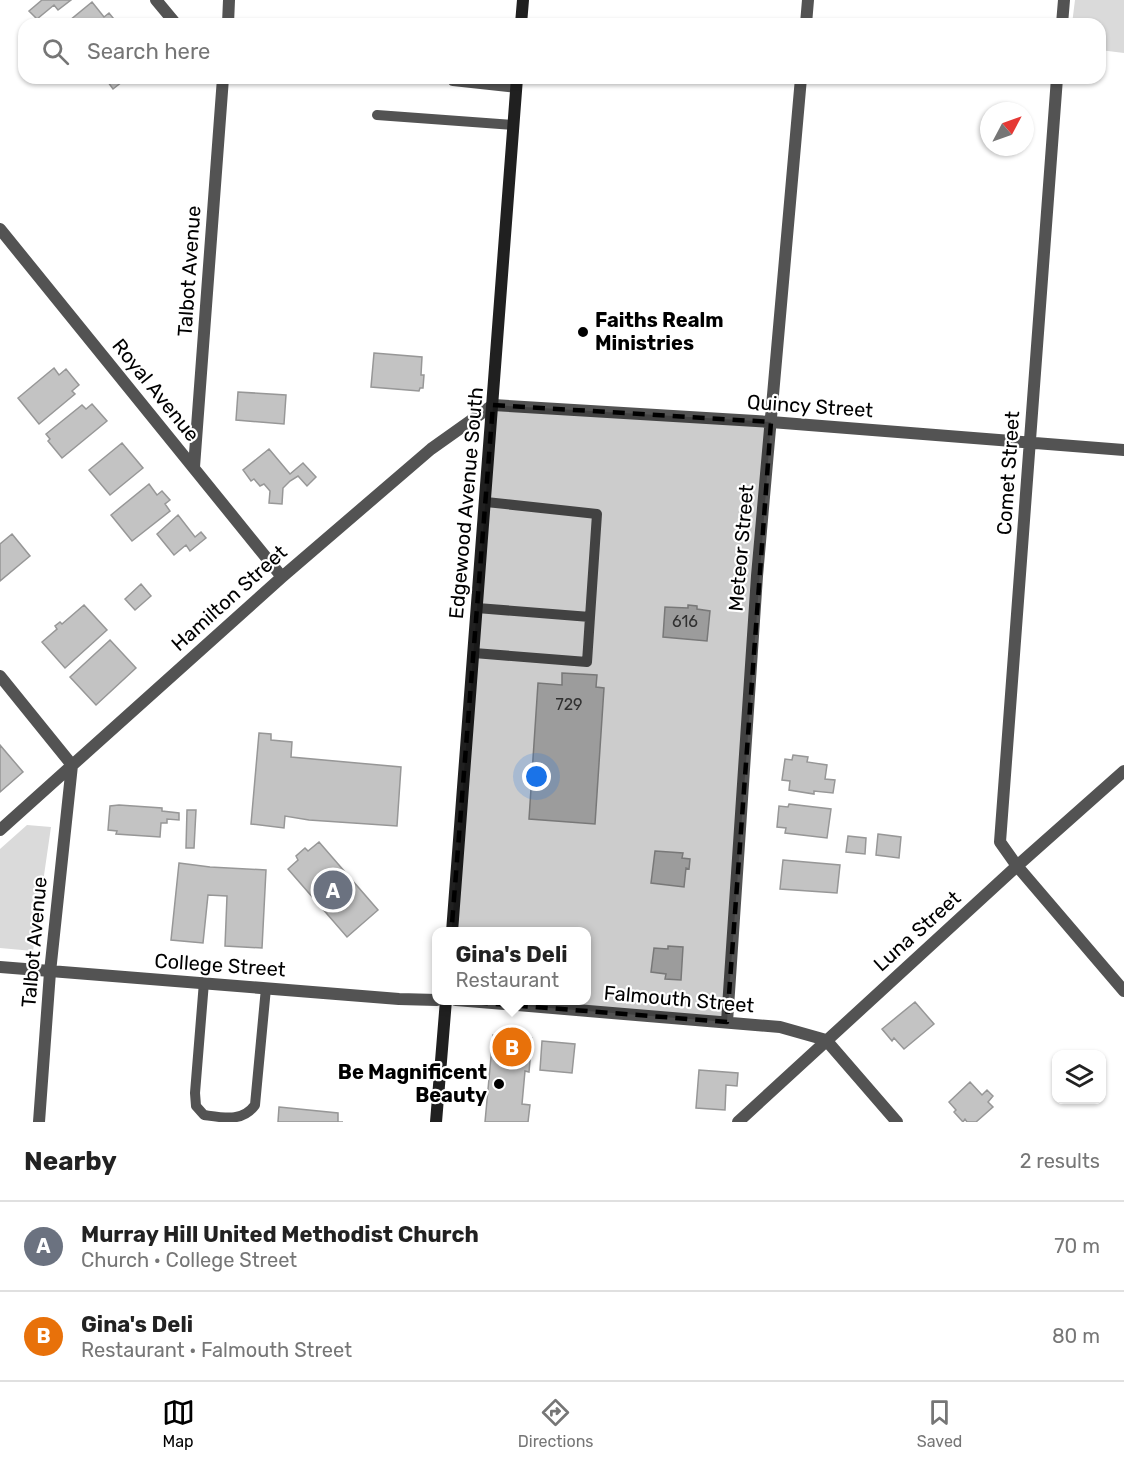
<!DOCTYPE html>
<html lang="en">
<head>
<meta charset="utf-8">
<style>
  :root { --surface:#fff; --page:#f2f2f2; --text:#222; --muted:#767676; --line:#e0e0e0; --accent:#000 }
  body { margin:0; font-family:Rubik,sans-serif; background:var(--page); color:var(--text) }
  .controls { position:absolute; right:18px; bottom:18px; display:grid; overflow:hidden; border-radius:12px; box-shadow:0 2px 4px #0004 }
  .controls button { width:54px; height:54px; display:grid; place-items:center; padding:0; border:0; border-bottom:2px solid var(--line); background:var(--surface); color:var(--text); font:30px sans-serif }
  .compass { position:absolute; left:980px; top:102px; width:54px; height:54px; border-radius:50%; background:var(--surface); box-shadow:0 2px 4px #0004; rotate:49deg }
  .you { position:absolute; left:537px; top:777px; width:21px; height:21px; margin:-15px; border:4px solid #fff; border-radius:50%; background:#1a73e8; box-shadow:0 0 0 9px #1a73e833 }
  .badge { display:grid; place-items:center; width:39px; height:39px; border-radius:50%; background:var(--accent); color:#fff; font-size:20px; font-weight:700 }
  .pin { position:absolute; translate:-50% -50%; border:3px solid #fff; box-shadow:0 2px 6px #0006 }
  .popup { position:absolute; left:432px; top:927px; width:159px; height:78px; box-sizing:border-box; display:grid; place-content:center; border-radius:12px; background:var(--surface); filter:drop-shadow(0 2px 4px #0005); font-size:20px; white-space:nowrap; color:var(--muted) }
  .popup b { font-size:22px; color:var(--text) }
  .popup::after { content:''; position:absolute; left:50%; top:100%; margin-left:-12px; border:12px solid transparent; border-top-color:var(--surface) }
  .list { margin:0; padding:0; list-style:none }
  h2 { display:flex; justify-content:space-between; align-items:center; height:78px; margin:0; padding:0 24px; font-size:26px }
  h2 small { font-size:20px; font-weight:400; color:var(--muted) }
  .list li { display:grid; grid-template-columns:39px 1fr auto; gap:18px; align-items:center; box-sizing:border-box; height:90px; padding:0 24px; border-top:2px solid var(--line) }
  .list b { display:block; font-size:22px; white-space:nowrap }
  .list p { margin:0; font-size:20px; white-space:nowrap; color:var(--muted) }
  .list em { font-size:20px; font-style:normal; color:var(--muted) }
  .icon { flex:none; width:33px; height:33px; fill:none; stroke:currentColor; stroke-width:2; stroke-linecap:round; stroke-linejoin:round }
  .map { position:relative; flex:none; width:1124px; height:1122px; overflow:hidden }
  .search { position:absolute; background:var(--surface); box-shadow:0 2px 4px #0004; left:18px; right:18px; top:18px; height:66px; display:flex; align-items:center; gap:15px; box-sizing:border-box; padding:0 21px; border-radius:18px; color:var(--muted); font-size:22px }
  .sheet { height:258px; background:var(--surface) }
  nav { display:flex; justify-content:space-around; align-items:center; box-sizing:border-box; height:84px; border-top:2px solid var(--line); background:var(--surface); font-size:16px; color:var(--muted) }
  nav a { display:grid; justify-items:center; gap:3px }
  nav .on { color:var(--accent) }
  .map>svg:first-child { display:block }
</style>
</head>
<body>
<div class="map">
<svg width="1124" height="1122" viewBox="0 0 1124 1122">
  <rect width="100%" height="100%" fill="#fff"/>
  <path fill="#dadada" d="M1075,0h49v53l-24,-3v-26h-28z
    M27,825l24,2 -18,124 -33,-3v-99z"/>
  <path fill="#c3c3c3" stroke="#979797" stroke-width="1.5" d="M42,0h29l-13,10 -4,-5 -17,14 -8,-8z
    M92,2l12,15 5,-4 9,11h-47l-2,-3z
    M105,78h22l-14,11z
    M374,353l48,4 -1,18h3l-1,13h-3l-1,3 -48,-4z
    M54,368l5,7 7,-6 13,16 -7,6 3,3 -36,30 -21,-26z
    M238,392l48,3 -2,29 -48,-4z
    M92,404l15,17 -45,37 -14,-17 2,-2 -4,-5 36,-29 4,4z
    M122,443l21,25 -33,27 -21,-25z
    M269,449l21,25 13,-11 13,14 -9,9 -9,-10 -8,5 -7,7 -1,16 -13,-1 1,-12 -6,-7 -4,2 -6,-7 -3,2 -8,-11z
    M149,484l8,11 5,-4 8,9 -5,4 5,7 -38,30 -21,-26z
    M178,515l17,22 6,-5 5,6 -16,13 -4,-6 -12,10 -17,-21z
    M12,534l18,22 -30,25v-37z
    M141,584l10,12 -16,14 -10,-11z
    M84,605l23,25 -42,38 -23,-26 15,-13 -2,-3 5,-4 2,2z
    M688,605l9,1v3l13,2 -3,30 -44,-4 2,-30 23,1z
    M110,640l26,28 -40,37 -26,-28z
    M562,673l35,2 -1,12 8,1 -9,136 -66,-5 9,-136 24,2z
    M259,733l12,1v6l21,2 -1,15 110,10 -4,59 -88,-6 -24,-4 -1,12 -33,-4z
    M0,745l23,27 -23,20z
    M793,755l15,2 -1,5 20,3 -2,14 10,1 -2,13 -19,-2v3l-25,-4 1,-9 -8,-1 3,-21 7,1z
    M789,804l42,5 -4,29 -42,-5 1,-5 -9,-1 2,-21 9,1z
    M119,805l43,3v3l17,2v7l-12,-1v4h-6l-1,14 -44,-3 1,-3 -9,-1 2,-24z
    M187,810h9l-2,38h-8z
    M878,834l23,3 -2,21 -23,-3z
    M848,836l18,2 -1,16 -19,-2z
    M319,842l59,68 -31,27 -59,-68 10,-9 -2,-4 9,-8 3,3z
    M655,851l28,2 -1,5 8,1 -1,10 -3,-1 -2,19 -33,-4z
    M783,860l57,5 -3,28 -57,-4z
    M179,863l31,4 56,3 -4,78 -37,-2 2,-50 -19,-1 -5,48 -32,-3z
    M668,946l15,1 -2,33 -16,-1 1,-5 -15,-2 3,-24 14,1z
    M915,1002l19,22 -30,25 -10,-11 -2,3 -10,-12z
    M493,1035l39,3 -3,34 -4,-1 -3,33 8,1 -2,17h-43z
    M542,1041l33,3 -3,29 -32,-3z
    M699,1070l39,3 -1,13 -11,-1 -1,25 -29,-2z
    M970,1082l12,13 5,-5 6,6 -5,6 5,5 -17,15h-9l-2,-3 -2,3 -9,-10 2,-2 -7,-8z
    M279,1107l59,6v9h5h-65z"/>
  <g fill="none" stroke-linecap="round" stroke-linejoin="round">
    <path stroke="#535353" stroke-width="10" d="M453,78v3l64,7
      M377,115l137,10
      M477,608l113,9 7,-103 -111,-12
      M474,653l113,9 3,-45
      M204,982l-9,111 1,13 8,9c21,3 39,7 51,-10l11,-117"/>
    <path stroke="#535353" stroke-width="12" d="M156,0l20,24
      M228,24l1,-24
      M806,24l2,-24
      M1062,24l2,-24
      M1057,78l-57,764 17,24 107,125
      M0,229l282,348
      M194,467l29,-389
      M0,676l72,89 -22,207 -11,150
      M0,830l282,-253 149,-128 62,-44 278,17 353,28
      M0,967l399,32 38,1
      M456,1000l324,27 46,13 71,82
      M727,1022l30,-446 44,-498
      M738,1122l279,-256 107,-95"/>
    <path stroke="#202020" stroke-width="12" d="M521,24l2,-24
      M452,932l65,-854
      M436,1122l10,-122"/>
  </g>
  <path fill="#000" fill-opacity="0.2" stroke="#000" stroke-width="4.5" stroke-dasharray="12 8" stroke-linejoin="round" d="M493,405l278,17 -44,600 -281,-22z"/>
  <g fill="#000" stroke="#fff" stroke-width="2">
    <circle cx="583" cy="332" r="6"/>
    <circle cx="499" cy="1084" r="6"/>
  </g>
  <g text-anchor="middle" stroke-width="4.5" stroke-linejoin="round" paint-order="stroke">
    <g font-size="16" fill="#313131">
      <text x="685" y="627">616</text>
      <text x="569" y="710">729</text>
    </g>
    <g font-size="20" fill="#000" stroke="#fff">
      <text transform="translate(189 271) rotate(-86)" y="7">Talbot Avenue</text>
      <text transform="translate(156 390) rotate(51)" y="7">Royal Avenue</text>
      <text transform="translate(810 406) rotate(4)" y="7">Quincy Street</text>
      <text transform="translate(1008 473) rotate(-86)" y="7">Comet Street</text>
      <text transform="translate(466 503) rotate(-85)" y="7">Edgewood Avenue South</text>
      <text transform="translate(741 548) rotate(-85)" y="7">Meteor Street</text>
      <text transform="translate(229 598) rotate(-42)" y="7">Hamilton Street</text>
      <text transform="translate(917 931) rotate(-42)" y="7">Luna Street</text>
      <text transform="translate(34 942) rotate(-85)" y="7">Talbot Avenue</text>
      <text transform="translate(220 965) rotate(4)" y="7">College Street</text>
      <text transform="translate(679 999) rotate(5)" y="7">Falmouth Street</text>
    </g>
    <g font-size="20" font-weight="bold" fill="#000" stroke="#fff" text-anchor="start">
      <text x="595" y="327">Faiths Realm<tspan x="595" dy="23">Ministries</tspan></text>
      <text x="487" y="1079" text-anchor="end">Be Magnificent<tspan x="487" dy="23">Beauty</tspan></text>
    </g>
  </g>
</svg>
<div class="controls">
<button><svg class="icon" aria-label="layers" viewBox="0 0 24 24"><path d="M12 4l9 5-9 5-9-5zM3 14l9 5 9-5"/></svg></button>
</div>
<svg class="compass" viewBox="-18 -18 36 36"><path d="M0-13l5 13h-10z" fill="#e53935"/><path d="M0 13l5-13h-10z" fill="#767676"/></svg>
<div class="you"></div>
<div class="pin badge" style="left:333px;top:890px;background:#6b7280">A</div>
<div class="pin badge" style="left:512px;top:1047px;background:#e8710a">B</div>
<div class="popup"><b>Gina's Deli</b>Restaurant</div>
<div class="search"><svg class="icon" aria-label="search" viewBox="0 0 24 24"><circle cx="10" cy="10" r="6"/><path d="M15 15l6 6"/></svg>Search here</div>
</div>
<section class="sheet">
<h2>Nearby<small>2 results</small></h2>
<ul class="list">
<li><span class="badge" style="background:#6b7280">A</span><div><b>Murray Hill United Methodist Church</b><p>Church · College Street</p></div><em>70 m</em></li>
<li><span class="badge" style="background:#e8710a">B</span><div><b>Gina's Deli</b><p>Restaurant · Falmouth Street</p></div><em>80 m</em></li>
</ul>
</section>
<nav>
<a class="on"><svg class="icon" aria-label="map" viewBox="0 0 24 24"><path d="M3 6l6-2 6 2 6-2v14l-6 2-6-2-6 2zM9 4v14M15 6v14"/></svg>Map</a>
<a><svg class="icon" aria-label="directions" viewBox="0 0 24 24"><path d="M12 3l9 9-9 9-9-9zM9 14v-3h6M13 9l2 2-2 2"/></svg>Directions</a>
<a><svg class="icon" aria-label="saved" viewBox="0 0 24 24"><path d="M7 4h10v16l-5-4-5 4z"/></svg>Saved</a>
</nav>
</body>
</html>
